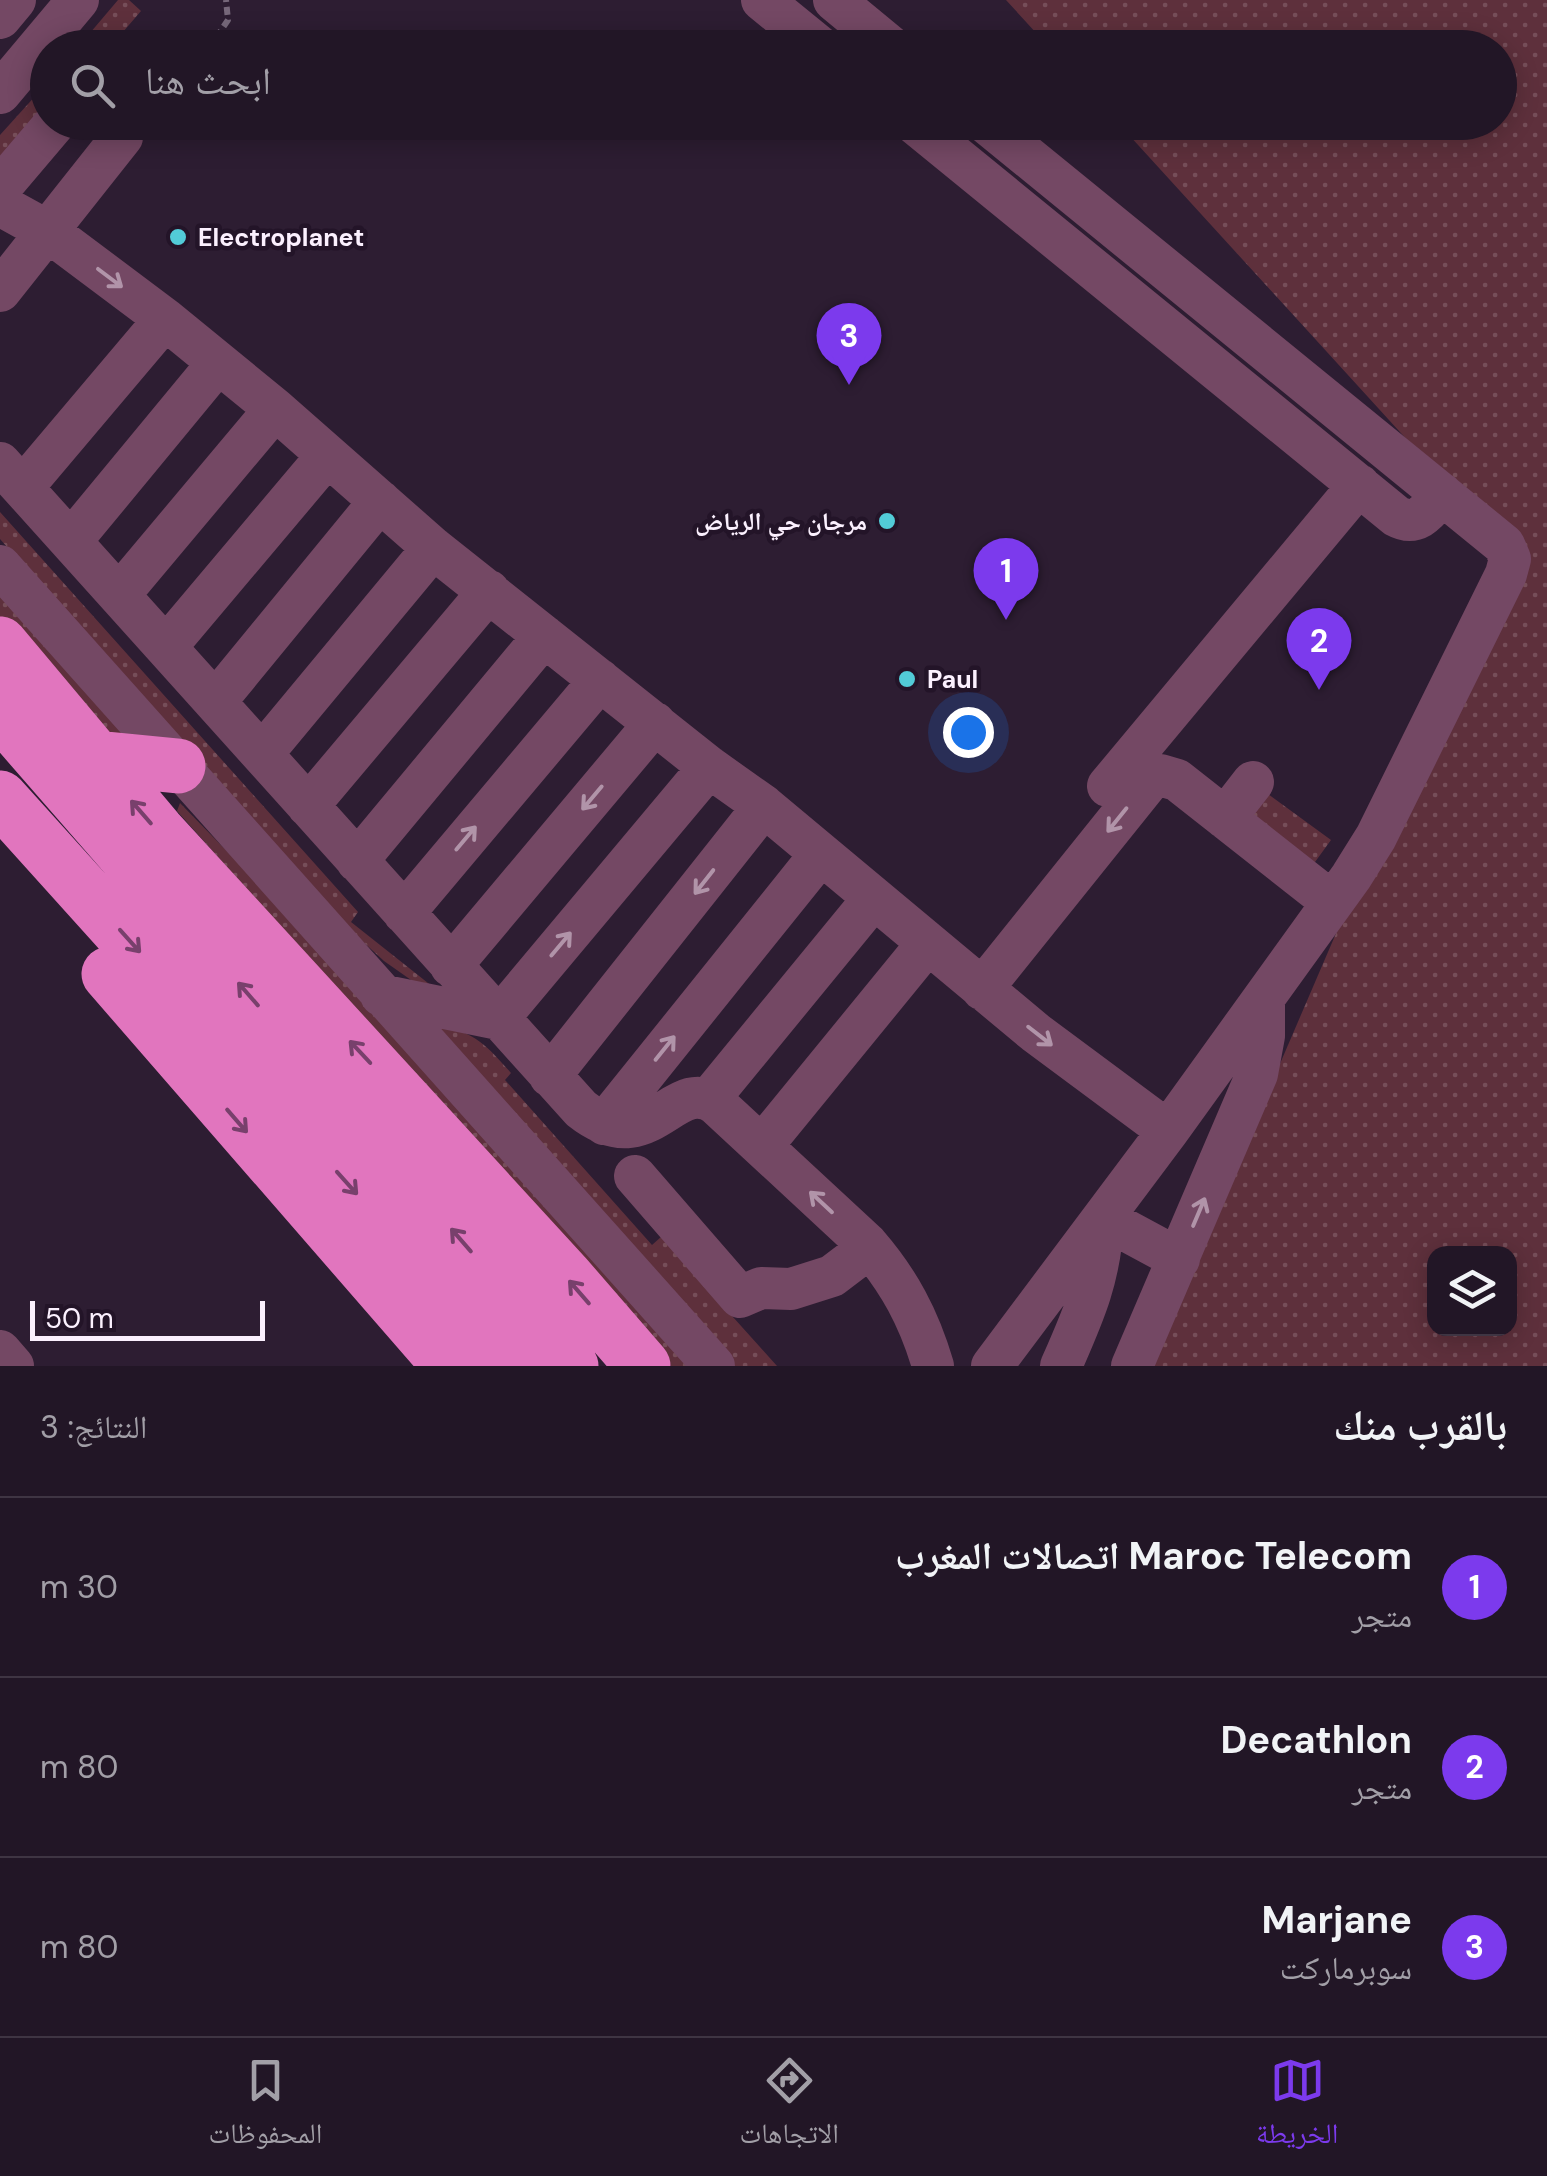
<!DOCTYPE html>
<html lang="ar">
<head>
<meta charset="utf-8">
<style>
  :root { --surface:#221626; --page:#2a1f2e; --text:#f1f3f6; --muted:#a29fa7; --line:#3f3543; --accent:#7c3aed }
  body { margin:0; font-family:"DM Sans","Noto Naskh Arabic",sans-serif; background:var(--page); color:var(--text); direction:rtl }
  .controls { position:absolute; right:30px; bottom:30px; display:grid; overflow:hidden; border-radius:20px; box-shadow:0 5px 25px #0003 }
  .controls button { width:90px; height:90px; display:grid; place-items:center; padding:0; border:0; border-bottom:2px solid var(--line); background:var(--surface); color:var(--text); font:50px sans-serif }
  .scale { position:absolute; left:30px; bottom:25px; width:235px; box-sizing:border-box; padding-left:10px; border:5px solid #fbf0fe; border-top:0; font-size:28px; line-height:35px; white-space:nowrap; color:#fbf0fe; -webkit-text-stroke:8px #231428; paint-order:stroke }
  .you { position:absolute; left:968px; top:732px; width:35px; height:35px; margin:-25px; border:8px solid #fff; border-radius:50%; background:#1a73e8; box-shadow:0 0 0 15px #1a73e833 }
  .badge { display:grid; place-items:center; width:65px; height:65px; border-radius:50%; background:var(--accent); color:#fff; font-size:32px; font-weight:700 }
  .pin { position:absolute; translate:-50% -82px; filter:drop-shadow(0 2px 5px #0008) }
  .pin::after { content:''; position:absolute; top:52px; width:35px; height:30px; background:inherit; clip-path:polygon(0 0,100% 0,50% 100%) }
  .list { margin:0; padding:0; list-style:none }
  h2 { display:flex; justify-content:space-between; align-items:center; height:130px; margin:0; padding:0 40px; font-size:42px }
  h2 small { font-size:32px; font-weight:400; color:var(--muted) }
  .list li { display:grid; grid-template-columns:65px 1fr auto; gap:30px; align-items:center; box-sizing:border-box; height:180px; padding:0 40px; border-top:2px solid var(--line) }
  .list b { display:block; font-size:38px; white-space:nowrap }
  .list p { margin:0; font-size:32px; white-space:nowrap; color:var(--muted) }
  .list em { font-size:32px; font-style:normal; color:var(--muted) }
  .icon { flex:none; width:55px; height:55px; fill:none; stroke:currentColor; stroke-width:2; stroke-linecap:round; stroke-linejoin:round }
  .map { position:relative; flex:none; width:1547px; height:1366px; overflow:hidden; direction:ltr }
  .search { position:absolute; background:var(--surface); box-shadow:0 5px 25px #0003; left:30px; right:30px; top:30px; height:110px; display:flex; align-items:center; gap:25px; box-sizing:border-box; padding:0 35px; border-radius:55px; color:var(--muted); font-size:38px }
  .sheet { height:670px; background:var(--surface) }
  nav { display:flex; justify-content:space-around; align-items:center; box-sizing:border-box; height:140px; border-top:2px solid var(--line); background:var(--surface); font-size:28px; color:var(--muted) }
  nav a { display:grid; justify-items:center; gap:5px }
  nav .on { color:var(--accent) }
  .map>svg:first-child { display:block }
</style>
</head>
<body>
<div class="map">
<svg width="1547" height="1366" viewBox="0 0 1547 1366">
  <defs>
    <pattern id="grass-dots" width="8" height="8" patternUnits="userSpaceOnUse" patternTransform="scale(2.5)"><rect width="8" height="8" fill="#5e303c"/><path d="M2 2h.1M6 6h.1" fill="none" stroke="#764e59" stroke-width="1.8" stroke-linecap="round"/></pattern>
  </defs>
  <rect width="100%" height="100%" fill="#2d1d32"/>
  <path fill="url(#grass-dots)" fill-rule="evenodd" d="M118,0h11l12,11 -31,36h-16l-7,-5 5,-6 -2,-3z
    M1006,0h541v1366h-397l353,-821 -385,-422 382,-1v-74l-451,-1zM1434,1254h76v74h-76z
    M47,83v35l-47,53v-36z
    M0,512l358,400 -7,10 82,65 -2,7 -47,-33 -47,-43 -337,-379z
    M0,590l126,141 -10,9 -116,-116z
    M1268,794l63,46 -24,33 -62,-49z
    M180,803l73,75 438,488h-20l-494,-555z
    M431,1022c44,12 50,17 80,51l-6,7 147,165 9,-8 116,129h-43z"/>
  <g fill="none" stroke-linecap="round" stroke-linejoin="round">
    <path stroke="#77687b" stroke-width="6" stroke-dasharray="8 5" stroke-linecap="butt" d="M209,48l19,-28 -2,-20"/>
    <path stroke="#744864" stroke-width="42" d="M762,0l59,48
      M834,0l58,48
      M0,18l15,-18
      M0,93l78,-93
      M913,122l483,394c22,12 33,-6 46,-22
      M985,122l519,423 6,14 -4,15 -130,263 -25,40 -183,254 -176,235
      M0,188l56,-66
      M0,205l49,27 116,87 110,90 158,139 276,219 55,39 272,227 132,98
      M0,291l122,-154 1,-15
      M0,463l581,646c69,55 92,-35 135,-5l151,140c32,37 52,74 66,122
      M23,487l142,-168
      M71,541l147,-178
      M0,566l714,800
      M119,595l156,-186
      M166,647l161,-191
      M215,702l165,-201
      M262,754l171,-206
      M1108,786l251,-301
      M308,806l181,-215
      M1225,818l28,-36
      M357,861l187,-225
      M404,913l196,-233
      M451,966l204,-243
      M982,989l167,-208 11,-6 17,5 155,122
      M381,995l117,24 211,-252
      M550,1076l214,-270
      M709,1099l164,-200
      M604,1124l216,-269
      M762,1146l165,-202
      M635,1176l105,121 21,-9 30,1 41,-13 25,-19 10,-13
      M0,1351l13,15
      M1061,1366c23,-52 40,-90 42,-148l76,41
      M1132,1366l125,-292 7,-38v-38"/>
    <path stroke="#e175be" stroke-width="55" d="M0,644l157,187 408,445 78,90
      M0,711l571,655
      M76,756l102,10
      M0,798l512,568
      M109,974l341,392"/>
  </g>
  <defs><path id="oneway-shaft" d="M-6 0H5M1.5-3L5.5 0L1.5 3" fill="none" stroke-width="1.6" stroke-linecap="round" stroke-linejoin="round" transform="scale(2.5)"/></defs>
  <g stroke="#b194a9">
    <use href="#oneway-shaft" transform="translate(110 278) rotate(37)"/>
    <use href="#oneway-shaft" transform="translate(592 798) rotate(130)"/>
    <use href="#oneway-shaft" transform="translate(1117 820) rotate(129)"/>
    <use href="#oneway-shaft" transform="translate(466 838) rotate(-50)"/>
    <use href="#oneway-shaft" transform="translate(704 882) rotate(128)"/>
    <use href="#oneway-shaft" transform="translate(561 944) rotate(-50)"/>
    <use href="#oneway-shaft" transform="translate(1040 1036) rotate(38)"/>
    <use href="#oneway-shaft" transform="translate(665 1048) rotate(-51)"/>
    <use href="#oneway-shaft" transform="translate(821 1202) rotate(-137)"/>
    <use href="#oneway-shaft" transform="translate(1199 1212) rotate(-67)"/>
  </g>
  <g stroke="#78406c">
    <use href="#oneway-shaft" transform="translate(141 812) rotate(-131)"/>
    <use href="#oneway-shaft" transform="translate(130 941) rotate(48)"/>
    <use href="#oneway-shaft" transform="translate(248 994) rotate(-131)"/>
    <use href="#oneway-shaft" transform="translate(360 1052) rotate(-133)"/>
    <use href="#oneway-shaft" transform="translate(237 1121) rotate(49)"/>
    <use href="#oneway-shaft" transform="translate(347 1183) rotate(48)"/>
    <use href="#oneway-shaft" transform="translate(461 1240) rotate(-131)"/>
    <use href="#oneway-shaft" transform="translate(579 1292) rotate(-131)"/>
  </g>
  <g fill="#52cbd7" stroke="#231428" stroke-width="4">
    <circle cx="178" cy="237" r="10"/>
    <circle cx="887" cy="521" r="10"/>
    <circle cx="907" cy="679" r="10"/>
  </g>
  <g text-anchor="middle" stroke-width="9" stroke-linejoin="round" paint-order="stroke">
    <g font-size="25" font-weight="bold" fill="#fbf0fe" stroke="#231428" text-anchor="start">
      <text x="198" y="246">Electroplanet</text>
      <text x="867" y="530" text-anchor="end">مرجان حي الرياض</text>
      <text x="927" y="688">Paul</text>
    </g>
  </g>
</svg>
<div class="controls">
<button><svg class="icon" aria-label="layers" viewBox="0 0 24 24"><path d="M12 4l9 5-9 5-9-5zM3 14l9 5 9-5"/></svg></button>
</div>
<div class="scale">50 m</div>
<div class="you"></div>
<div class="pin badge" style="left:1006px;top:620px">1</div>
<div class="pin badge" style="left:1319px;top:690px">2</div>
<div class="pin badge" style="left:849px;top:385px">3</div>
<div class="search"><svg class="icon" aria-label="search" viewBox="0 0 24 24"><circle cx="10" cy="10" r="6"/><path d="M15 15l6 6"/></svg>ابحث هنا</div>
</div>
<section class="sheet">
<h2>بالقرب منك<small>النتائج: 3</small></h2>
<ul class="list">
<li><span class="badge">1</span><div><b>Maroc Telecom اتصالات المغرب</b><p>متجر</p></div><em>30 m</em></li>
<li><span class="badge">2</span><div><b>Decathlon</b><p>متجر</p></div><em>80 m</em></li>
<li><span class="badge">3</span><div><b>Marjane</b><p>سوبرماركت</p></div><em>80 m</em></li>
</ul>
</section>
<nav>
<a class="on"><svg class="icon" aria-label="map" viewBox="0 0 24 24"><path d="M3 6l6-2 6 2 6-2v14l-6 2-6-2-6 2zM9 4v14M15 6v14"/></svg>الخريطة</a>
<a><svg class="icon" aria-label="directions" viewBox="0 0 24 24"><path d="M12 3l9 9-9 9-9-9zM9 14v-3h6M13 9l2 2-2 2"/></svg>الاتجاهات</a>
<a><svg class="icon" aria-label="saved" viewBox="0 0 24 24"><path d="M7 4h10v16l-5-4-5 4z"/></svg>المحفوظات</a>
</nav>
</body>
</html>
